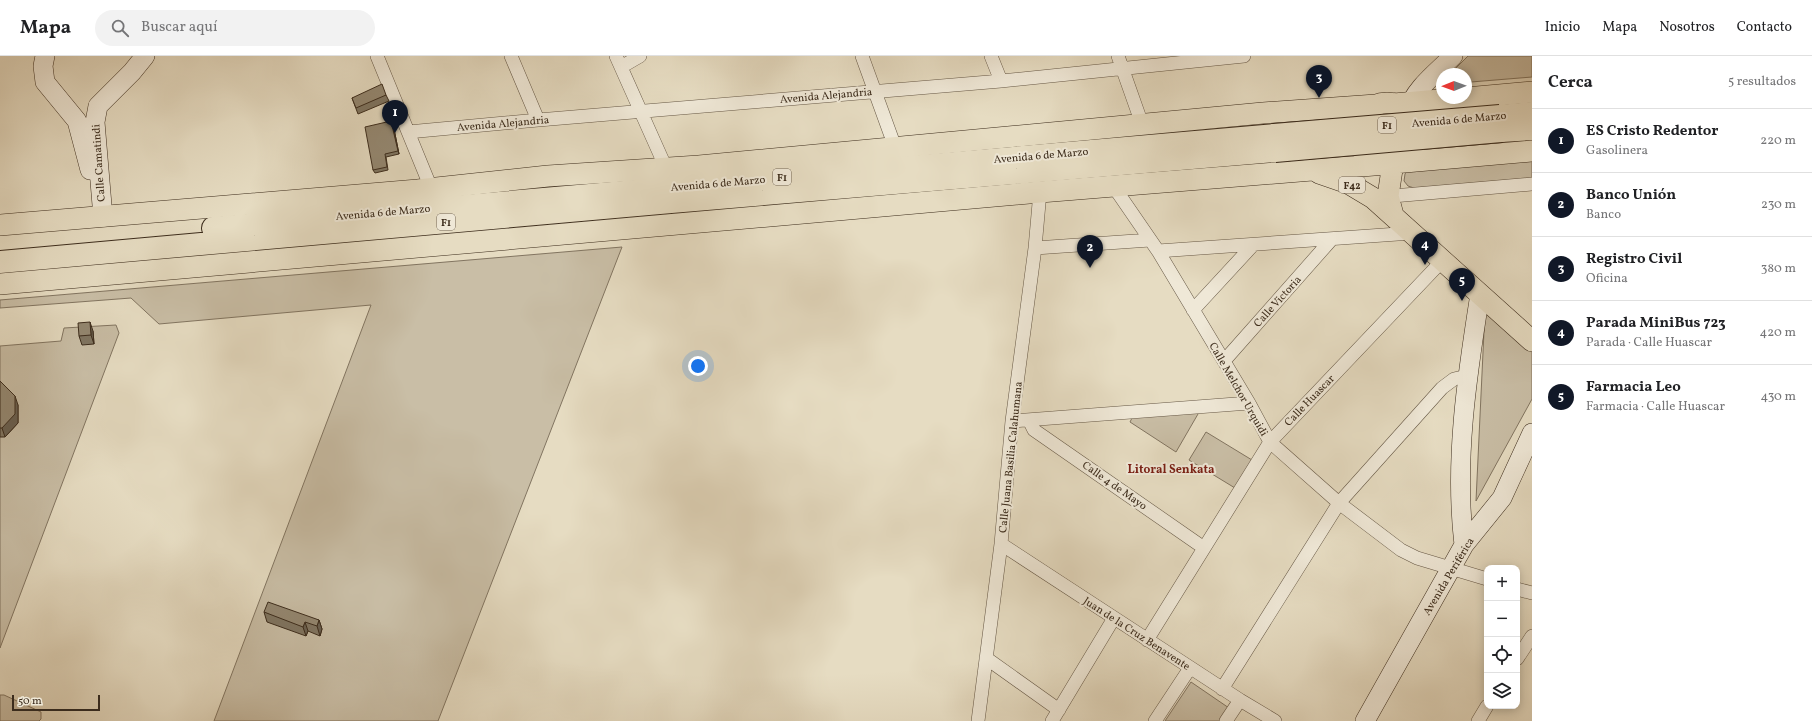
<!DOCTYPE html>
<html lang="es">
<head>
<meta charset="utf-8">
<style>
  :root { --surface:#fff; --page:#f2f2f2; --text:#202124; --muted:#757577; --line:#e0e0e0; --accent:#111827 }
  body { margin:0; font-family:Vollkorn,serif; background:var(--page); color:var(--text) }
  .controls { position:absolute; right:12px; bottom:12px; display:grid; overflow:hidden; border-radius:8px; box-shadow:0 2px 10px #0003 }
  .controls button { width:36px; height:36px; display:grid; place-items:center; padding:0; border:0; border-bottom:1px solid var(--line); background:var(--surface); color:var(--text); font:20px sans-serif }
  .compass { position:absolute; left:1436px; top:12px; width:36px; height:36px; border-radius:50%; background:var(--surface); box-shadow:0 2px 10px #0003; rotate:269deg }
  .scale { position:absolute; left:12px; bottom:10px; width:88px; box-sizing:border-box; padding-left:4px; border:2px solid #3c2c1c; border-top:0; font-size:11px; line-height:14px; white-space:nowrap; color:#3c2c1c; -webkit-text-stroke:3px #efe8d7; paint-order:stroke }
  .you { position:absolute; left:698px; top:310px; width:14px; height:14px; margin:-10px; border:3px solid #fff; border-radius:50%; background:#1a73e8; box-shadow:0 0 0 6px #1a73e833 }
  .badge { display:grid; place-items:center; width:26px; height:26px; border-radius:50%; background:var(--accent); color:#fff; font-size:13px; font-weight:700 }
  .pin { position:absolute; translate:-50% -33px; filter:drop-shadow(0 1px 2px #0008) }
  .pin::after { content:''; position:absolute; top:21px; width:14px; height:12px; background:inherit; clip-path:polygon(0 0,100% 0,50% 100%) }
  .list { margin:0; padding:0; list-style:none }
  h2 { display:flex; justify-content:space-between; align-items:center; height:52px; margin:0; padding:0 16px; font-size:17px }
  h2 small { font-size:13px; font-weight:400; color:var(--muted) }
  .list li { display:grid; grid-template-columns:26px 1fr auto; gap:12px; align-items:center; box-sizing:border-box; height:64px; padding:0 16px; border-top:1px solid var(--line) }
  .list b { display:block; font-size:15px; white-space:nowrap }
  .list p { margin:0; font-size:13px; white-space:nowrap; color:var(--muted) }
  .list em { font-size:13px; font-style:normal; color:var(--muted) }
  .icon { flex:none; width:22px; height:22px; fill:none; stroke:currentColor; stroke-width:2; stroke-linecap:round; stroke-linejoin:round }
  .map { position:relative; flex:none; width:1532px; height:665px; overflow:hidden }
  header { display:flex; align-items:center; gap:24px; box-sizing:border-box; height:56px; padding:0 20px; background:var(--surface); border-bottom:1px solid var(--line) }
  header strong { font-size:19px }
  nav { display:flex; gap:22px; margin-inline-start:auto; font-size:14px }
  .search { width:280px; height:36px; background:var(--page); display:flex; align-items:center; gap:10px; box-sizing:border-box; padding:0 14px; border-radius:22px; color:var(--muted); font-size:15px }
  main { display:flex }
  aside { flex:1; background:var(--surface) }
  .map>svg:first-child { display:block }
</style>
</head>
<body>
<header>
<strong>Mapa</strong>
<div class="search"><svg class="icon" aria-label="search" viewBox="0 0 24 24"><circle cx="10" cy="10" r="6"/><path d="M15 15l6 6"/></svg>Buscar aquí</div>
<nav><a>Inicio</a><a>Mapa</a><a>Nosotros</a><a>Contacto</a></nav>
</header>
<main>
<div class="map">
<svg width="1532" height="665" viewBox="0 0 1532 665">
  <rect width="100%" height="100%" fill="#e6dcc2"/>
  <filter id="stains"><feTurbulence type="fractalNoise" baseFrequency=".005" numOctaves="4"/><feColorMatrix values="0 0 0 0 .2 0 0 0 0 .09 0 0 0 0 .02 0 0 0 .5 -.17"/></filter>
  <radialGradient id="worn" r=".72"><stop offset=".6" stop-color="#630" stop-opacity="0"/><stop offset="1" stop-color="#630" stop-opacity=".3"/></radialGradient>
  <path fill="#c9bea6" stroke="#827561" d="M1468,0h64v21l-61,5 -5,6v-14h-16z
    M1532,101v21l-118,10 -6,-2 -4,-5 1,-7 2,-3z
    M622,191l-184,474h-224l157,-416 -212,19 -28,-26 -131,10v-8z
    M1485,254l47,42v47l-56,102z
    M116,269l3,8 -119,315v-302l61,-5 3,-13z
    M1195,352l3,6 -22,38 -46,-30 5,-10z
    M1206,376l46,28 -17,28 -46,-28z
    M1191,626l38,26 -9,13h-55z
    M0,639h4l37,17v7l-2,2h-39z"/>
  <g fill="none" stroke-linecap="round" stroke-linejoin="round">
    <defs>
      <path id="street" d="M377,0l54,132
        M511,0l27,64
        M616,0l50,112
        M862,0l33,91
        M991,0l10,25
        M1118,0l24,68
        M621,11l19,-11
        M408,76l130,-12 463,-39 243,-25
        M1114,131l44,64 91,152 21,39 69,61 62,47 16,8 70,21
        M1381,141l151,-13
        M1035,192l115,-8
        M1158,195l254,-18
        M1193,254l60,-65
        M1224,305l107,-121
        M1029,364l5,10 170,118
        M1012,365l237,-18
        M1001,488l239,156 35,21
        M1517,533l15,4
        M1147,584l123,-198 173,-182
        M986,602l73,52
        M1517,603l15,-23
        M1222,633l117,-186 103,-115 12,-9 13,-3
        M978,665l23,-177 11,-123 23,-173 5,-56
        M1052,665l62,-103
        M1155,665l35,-53
        M1226,665l14,-21
        M1478,665l9,-15"/>
      <path id="secondary" d="M45,0l-2,10 2,16 32,39 13,49
        M1408,55c6,-22 29,-39 45,-55
        M103,161l-8,-95 3,-16 34,-34 13,-16
        M1464,489c-10,-84 3,-169 16,-251
        M1365,665l99,-176 38,-47 30,-65"/>
      <path id="primary" d="M1466,42l66,-6
        M1357 77a30 30 0 1 1 60 0a30 30 0 1 1-60 0Z
        M1394,48l68,-6
        M1319,117l29,10 25,15 159,143
        M1393,159l-5,-19 5,-33 139,-12
        M0,169l418,-35 130,-14 151,-10 564,-53 113,-8
        M0,228l1040,-92 346,-28"/>
      <path id="highway" d="M1500,60l32,-3
        M1501,75l31,-2
        M213,172l1061,-93
        M0,206l671,-60 604,-51"/>
    </defs>
    <use href="#street" stroke="#665846" stroke-width="14"/>
    <use href="#secondary" stroke="#3c2c1c" stroke-width="20"/>
    <use href="#primary" stroke="#3c2c1c" stroke-width="22"/>
    <use href="#highway" stroke="#3c2c1c" stroke-width="24"/>
    <use href="#street" stroke="#efe8d7" stroke-width="13"/>
    <use href="#secondary" stroke="#efe8d7" stroke-width="19"/>
    <use href="#primary" stroke="#e6dcc2" stroke-width="21"/>
    <use href="#highway" stroke="#e6dcc2" stroke-width="22"/>
    <defs>
      <path id="highway-bridge" d="M1274,79l226,-19
        M1275,95l226,-20"/>
    </defs>
    <use href="#highway-bridge" stroke="#3c2c1c" stroke-width="24" stroke-linecap="butt"/>
    <use href="#highway-bridge" stroke="#e6dcc2" stroke-width="22"/>
  </g>
  <path fill="#7f7562" stroke="#3c2c1c" d="M386,39l3,6 -31,13 -6,-16z
    M393,68l6,30 -13,3 2,13 -13,3 -2,-3z
    M93,275l1,13 -12,1 -3,-9z
    M0,325l18,24v18l-13,14h-5z
    M264,556l55,8 3,9 -2,7 -12,-5 -2,5 -39,-14z"/>
  <path fill="#685f50" stroke="#3c2c1c" d="M391,65l2,3 6,30 -1,-3z
    M90,266l3,9 1,13 -3,-9z
    M15,340l3,9v18l-13,14 -3,-9z
    M319,564l3,9 -2,7 -3,-10z
    M305,566l3,9 -2,5 -3,-9z"/>
  <path fill="#948872" stroke="#3c2c1c" d="M382,28l4,11 -30,13 -4,-10z
    M391,65l7,30 -13,3 2,13 -14,3 -8,-43z
    M90,266l1,13 -12,1 -1,-13z
    M0,325l15,15v18l-13,14h-2z
    M268,546l51,18 -2,6 -12,-4 -2,5 -39,-15z"/>
  <g text-anchor="middle" stroke-width="4" stroke-linejoin="round" paint-order="stroke">
    <g fill="#efe8d7" stroke="#726454" stroke-width="1">
      <rect x="1378" y="61" width="18" height="16" rx="3"/>
      <rect x="773" y="113" width="18" height="16" rx="3"/>
      <rect x="1339" y="121" width="26" height="16" rx="3"/>
      <rect x="437" y="158" width="18" height="16" rx="3"/>
    </g>
    <g font-size="10" font-weight="bold" fill="#3c2c1c">
      <text x="1387" y="73">F1</text>
      <text x="782" y="125">F1</text>
      <text x="1352" y="133">F42</text>
      <text x="446" y="170">F1</text>
    </g>
    <g font-size="11" fill="#3c2c1c" stroke="#efe8d7">
      <text transform="translate(826 39) rotate(-5)" y="4">Avenida Alejandria</text>
      <text transform="translate(1459 63) rotate(-5)" y="4">Avenida 6 de Marzo</text>
      <text transform="translate(503 67) rotate(-5)" y="4">Avenida Alejandria</text>
      <text transform="translate(1041 99) rotate(-5)" y="4">Avenida 6 de Marzo</text>
      <text transform="translate(98 107) rotate(-94)" y="4">Calle Camatindi</text>
      <text transform="translate(718 127) rotate(-5)" y="4">Avenida 6 de Marzo</text>
      <text transform="translate(383 156) rotate(-5)" y="4">Avenida 6 de Marzo</text>
      <text transform="translate(1277 245) rotate(-48)" y="4">Calle Victoria</text>
      <text transform="translate(1239 333) rotate(60)" y="4">Calle Melchor Urquidi</text>
      <text transform="translate(1309 344) rotate(-46)" y="4">Calle Huascar</text>
      <text transform="translate(1010 401) rotate(-84)" y="4">Calle Juana Basilia Calahumana</text>
      <text transform="translate(1115 429) rotate(35)" y="4">Calle 4 de Mayo</text>
      <text transform="translate(1448 520) rotate(-59)" y="4">Avenida Periférica</text>
      <text transform="translate(1137 577) rotate(33)" y="4">Juan de la Cruz Benavente</text>
    </g>
    <g font-size="12" font-weight="bold" fill="#7a1f14" stroke="#efe8d7">
      <text x="1171" y="417">Litoral Senkata</text>
    </g>
  </g>
  <rect width="100%" height="100%" filter="url(#stains)"/>
  <rect width="100%" height="100%" fill="url(#worn)"/>
</svg>
<div class="controls">
<button>+</button>
<button>−</button>
<button><svg class="icon" aria-label="locate" viewBox="0 0 24 24"><circle cx="12" cy="12" r="6"/><path d="M12 2v4M12 18v4M2 12h4M18 12h4"/></svg></button>
<button><svg class="icon" aria-label="layers" viewBox="0 0 24 24"><path d="M12 4l9 5-9 5-9-5zM3 14l9 5 9-5"/></svg></button>
</div>
<svg class="compass" viewBox="-18 -18 36 36"><path d="M0-13l5 13h-10z" fill="#e53935"/><path d="M0 13l5-13h-10z" fill="#757577"/></svg>
<div class="scale">50 m</div>
<div class="you"></div>
<div class="pin badge" style="left:395px;top:77px">1</div>
<div class="pin badge" style="left:1090px;top:212px">2</div>
<div class="pin badge" style="left:1319px;top:42px">3</div>
<div class="pin badge" style="left:1425px;top:209px">4</div>
<div class="pin badge" style="left:1462px;top:245px">5</div>
</div>
<aside>
<h2>Cerca<small>5 resultados</small></h2>
<ul class="list">
<li><span class="badge">1</span><div><b>ES Cristo Redentor</b><p>Gasolinera</p></div><em>220 m</em></li>
<li><span class="badge">2</span><div><b>Banco Unión</b><p>Banco</p></div><em>230 m</em></li>
<li><span class="badge">3</span><div><b>Registro Civil</b><p>Oficina</p></div><em>380 m</em></li>
<li><span class="badge">4</span><div><b>Parada MiniBus 723</b><p>Parada · Calle Huascar</p></div><em>420 m</em></li>
<li><span class="badge">5</span><div><b>Farmacia Leo</b><p>Farmacia · Calle Huascar</p></div><em>430 m</em></li>
</ul>
</aside>
</main>
</body>
</html>
